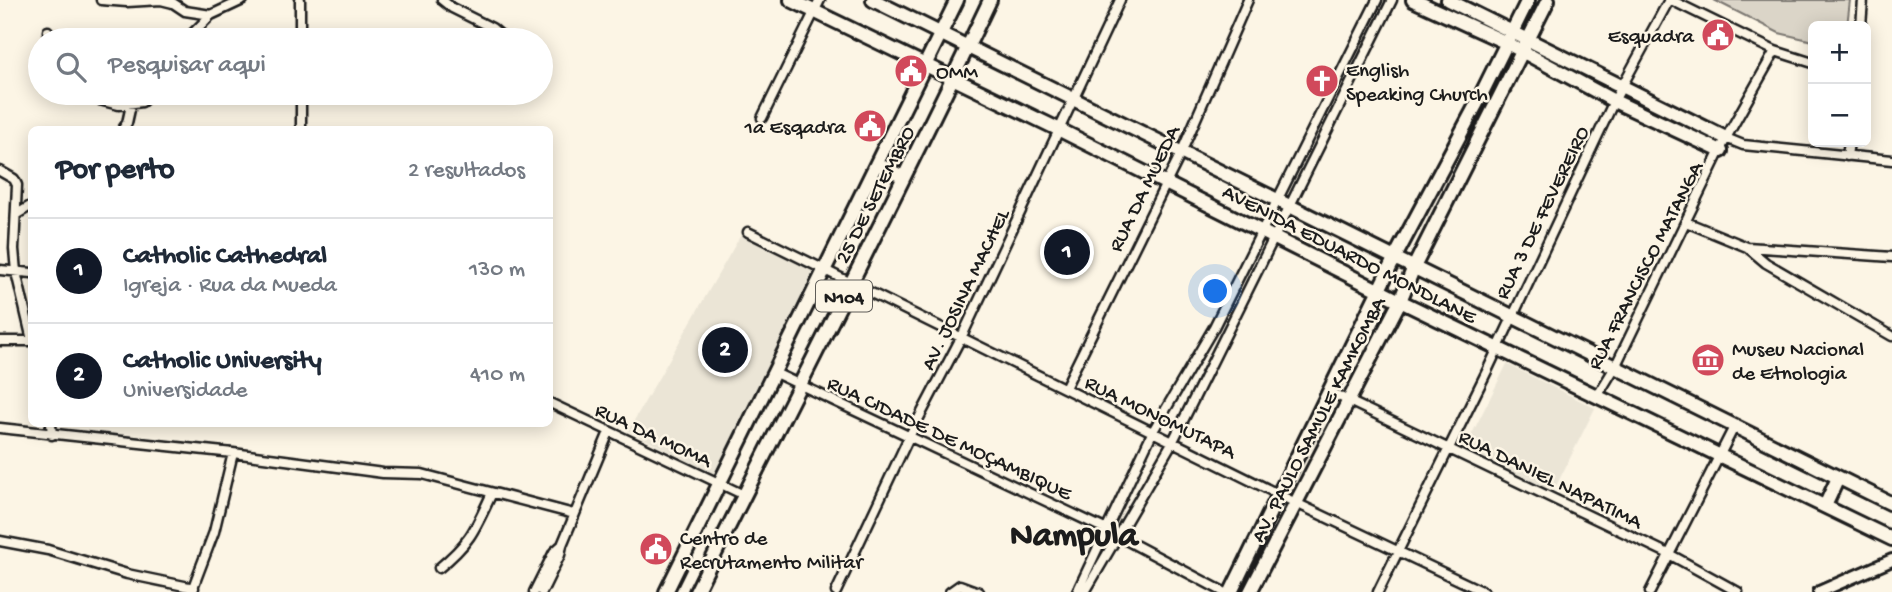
<!DOCTYPE html>
<html lang="pt">
<head>
<meta charset="utf-8">
<style>
  :root { --surface:#fff; --page:#f6f6f7; --text:#1f2937; --muted:#747a83; --line:#e0e1e3; --accent:#111827 }
  body { margin:0; font-family:"Gochi Hand",sans-serif; background:var(--page); color:var(--text) }
  .controls { position:absolute; right:21px; top:21px; display:grid; overflow:hidden; border-radius:10px; box-shadow:0 4px 18px #0003 }
  .controls button { width:63px; height:63px; display:grid; place-items:center; padding:0; border:0; border-bottom:2px solid var(--line); background:var(--surface); color:var(--text); font:35px sans-serif }
  .you { position:absolute; left:1216px; top:292px; width:24px; height:24px; margin:-18px; border:5px solid #fff; border-radius:50%; background:#1a73e8; box-shadow:0 0 0 10px #1a73e833 }
  .badge { display:grid; place-items:center; width:46px; height:46px; border-radius:50%; background:var(--accent); color:#fff; font-size:23px; font-weight:700 }
  .pin { position:absolute; translate:-50% -50%; border:4px solid #fff; box-shadow:0 2px 7px #0006 }
  .list { margin:0; padding:0; list-style:none }
  h2 { display:flex; justify-content:space-between; align-items:center; height:91px; margin:0; padding:0 28px; font-size:30px }
  h2 small { font-size:23px; font-weight:400; color:var(--muted) }
  .list li { display:grid; grid-template-columns:46px 1fr auto; gap:21px; align-items:center; box-sizing:border-box; height:105px; padding:0 28px; border-top:2px solid var(--line) }
  .list b { display:block; font-size:26px; white-space:nowrap }
  .list p { margin:0; font-size:23px; white-space:nowrap; color:var(--muted) }
  .list em { font-size:23px; font-style:normal; color:var(--muted) }
  .icon { flex:none; width:38px; height:38px; fill:none; stroke:currentColor; stroke-width:2; stroke-linecap:round; stroke-linejoin:round }
  .map { position:relative; flex:none; width:1892px; height:592px; overflow:hidden }
  .search { position:absolute; background:var(--surface); box-shadow:0 4px 18px #0003; left:28px; top:28px; width:525px; height:77px; display:flex; align-items:center; gap:18px; box-sizing:border-box; padding:0 24px; border-radius:38px; color:var(--muted); font-size:26px }
  .panel { position:absolute; background:var(--surface); box-shadow:0 4px 18px #0003; left:28px; top:126px; width:525px; height:301px; border-radius:10px }
  .map>svg:first-child { display:block }
</style>
</head>
<body>
<div class="map">
<svg width="1892" height="592" viewBox="0 0 1892 592">
  <rect width="100%" height="100%" fill="#fcf5e5"/>
  <filter id="ink" filterUnits="userSpaceOnUse"><feTurbulence type="fractalNoise" baseFrequency=".0143" numOctaves="2"/><feDisplacementMap in="SourceGraphic" scale="14" xChannelSelector="R" yChannelSelector="G"/><feConvolveMatrix kernelMatrix="1 2 1 2 8 2 1 2 1" color-interpolation-filters="sRGB"/></filter>
  <g filter="url(#ink)">
    <path fill="#ebe5d6" d="M742,233l73,35 -101,206 -86,-43z
      M1507,364l88,44 -42,84 -88,-44z"/>
    <path fill="#dbd5c8" stroke="#7c7872" stroke-width="2" d="M1714,0h136l-3,26h-34v15l-34,-8z"/>
    <g fill="none" stroke-linecap="round" stroke-linejoin="round">
      <defs>
        <path id="minor" d="M101,0l26,2 34,-2 12,3 12,8 26,4
          M300,0v40
          M442,0l10,8 40,20 14,12
          M1671,0l104,51 38,12
          M1861,26l2,-26
          M48,31l1,9
          M186,40l25,-25 32,-15
          M72,93l47,12 23,-3 9,-9
          M301,93v35
          M762,118l58,-118
          M122,130l5,-7 4,-18
          M1726,138l17,7 149,15
          M1847,156l2,-14
          M0,171l14,8 3,6 -3,64 2,23 16,68
          M17,214l15,-9
          M1686,222l61,25 145,10
          M748,232l548,271 188,89
          M1747,247l19,16 126,73
          M0,270l32,3
          M0,341h32
          M773,372l332,157 119,63
          M1065,388l116,-235 67,-153
          M1330,392l339,162 69,38
          M1598,395l17,-28 111,-229 49,-87
          M550,403l194,92
          M51,424l1,11
          M0,428l233,25 150,20 39,1 152,40
          M0,541l48,9 79,24 67,14
          M439,568c32,-26 36,-39 53,-75
          M192,590l22,-58 19,-79
          M534,592l20,-40 8,-7
          M542,592l18,-37 2,-10 47,-113
          M836,592l73,-155 55,-105 156,-332
          M950,592l10,-7 19,7
          M1077,592l76,-161 61,-104 163,-327
          M1085,592l88,-151 219,-441
          M1378,592l110,-223 126,-268 55,-101
          M1650,592l84,-165"/>
        <path id="tertiary" d="M1819,592l73,-32"/>
        <path id="secondary" d="M791,0l269,130 340,171 492,238
          M873,0l1019,504
          M1413,0l94,43 107,58 107,50
          M1448,0l278,138
          M1825,506l13,-28
          M1231,592l164,-335 81,-152 52,-105
          M1250,592l150,-291 14,-34 134,-267"/>
        <path id="primary" d="M878,164l25,13
          M666,592l291,-592
          M696,592c98,-198 200,-393 294,-592"/>
      </defs>
      <use href="#minor" stroke="#1c1c1c" stroke-width="13"/>
      <use href="#tertiary" stroke="#1c1c1c" stroke-width="16"/>
      <use href="#secondary" stroke="#1c1c1c" stroke-width="18"/>
      <use href="#primary" stroke="#1c1c1c" stroke-width="18"/>
      <use href="#minor" stroke="#fcf5e5" stroke-width="8"/>
      <use href="#tertiary" stroke="#fcf5e5" stroke-width="10"/>
      <use href="#secondary" stroke="#fcf5e5" stroke-width="12"/>
      <use href="#primary" stroke="#fcf5e5" stroke-width="12"/>
    </g>
  </g>
  <defs>
    <symbol id="civic-disc" viewBox="-11 -11 22 22"><circle r="9.5" fill="#d1495b" stroke="#fcf5e5"/><path d="M-.6-6.5H3V-4.5H.6V-3L4-1V1h2V6H-6V1h2V-1L-.6-3ZM-1.2 2.5V6h2.4V2.5Z" fill="#fff"/></symbol>
    <symbol id="church-disc" viewBox="-11 -11 22 22"><circle r="9.5" fill="#d1495b" stroke="#fcf5e5"/><path d="M-1.2-6h2.4v3.5h3.3v2.4h-3.3V6h-2.4V-.1h-3.3v-2.4h3.3Z" fill="#fff"/></symbol>
    <symbol id="museum-disc" viewBox="-11 -11 22 22"><circle r="9.5" fill="#d1495b" stroke="#fcf5e5"/><path d="M0-6L6-3V-2H-6V-3ZM-5-1h2V3h-2ZM-1-1h2V3h-2ZM3-1h2V3H3ZM-6 4H6V6H-6Z" fill="#fff"/></symbol>
  </defs>
  <g fill-rule="evenodd">
    <use href="#civic-disc" x="1699" y="16" width="38" height="38"/>
    <use href="#civic-disc" x="892" y="52" width="38" height="38"/>
    <use href="#church-disc" x="1303" y="62" width="38" height="38"/>
    <use href="#civic-disc" x="851" y="107" width="38" height="38"/>
    <use href="#museum-disc" x="1689" y="341" width="38" height="38"/>
    <use href="#civic-disc" x="637" y="530" width="38" height="38"/>
  </g>
  <g text-anchor="middle" stroke-width="5" stroke-linejoin="round" paint-order="stroke">
    <rect fill="#fcf5e5" stroke="#5f5d58" stroke-width="2" x="816" y="280.5" width="56" height="31" rx="5"/>
    <g font-size="19" font-weight="bold" fill="#1c1c1c">
      <text x="844" y="303">N104</text>
    </g>
    <g font-size="21" fill="#1c1c1c" stroke="#fcf5e5" text-anchor="start">
      <text x="1694" y="42" text-anchor="end">Esquadra</text>
      <text x="1346" y="76">English<tspan x="1346" dy="24">Speaking Church</tspan></text>
      <text x="936" y="78">OMM</text>
      <text x="846" y="133" text-anchor="end">1a Esqadra</text>
      <text x="1732" y="355">Museu Nacional<tspan x="1732" dy="24">de Etnologia</tspan></text>
      <text x="680" y="544">Centro de<tspan x="680" dy="24">Recrutamento Militar</tspan></text>
    </g>
    <g font-size="21" fill="#1c1c1c" stroke="#fcf5e5">
      <text transform="translate(1143 188) rotate(-64)" y="7">RUA DA MUEDA</text>
      <text transform="translate(874 194) rotate(-63)" y="7">25 DE SETEMBRO</text>
      <text transform="translate(1541 212) rotate(-64)" y="7">RUA 3 DE FEVEREIRO</text>
      <text transform="translate(1350 253) rotate(27)" y="7">AVENIDA EDUARDO MONDLANE</text>
      <text transform="translate(1644 265) rotate(-63)" y="7">RUA FRANCISCO MATANGA</text>
      <text transform="translate(964 289) rotate(-64)" y="7">AV. JOSINA MACHEL</text>
      <text transform="translate(1161 416) rotate(26)" y="7">RUA MONOMUTAPA</text>
      <text transform="translate(1317 419) rotate(-63)" y="7">AV. PAULO SAMULE KAMKOMBA</text>
      <text transform="translate(654 434) rotate(25)" y="7">RUA DA MOMA</text>
      <text transform="translate(950 437) rotate(25)" y="7">RUA CIDADE DE MOÇAMBIQUE</text>
      <text transform="translate(1551 478) rotate(26)" y="7">RUA DANIEL NAPATIMA</text>
    </g>
    <g font-size="35" font-weight="bold" fill="#1c1c1c" stroke="#fcf5e5">
      <text x="1074" y="544">Nampula</text>
    </g>
  </g>
</svg>
<div class="controls">
<button>+</button>
<button>−</button>
</div>
<div class="you"></div>
<div class="pin badge" style="left:1067px;top:252px">1</div>
<div class="pin badge" style="left:725px;top:350px">2</div>
<div class="search"><svg class="icon" aria-label="search" viewBox="0 0 24 24"><circle cx="10" cy="10" r="6"/><path d="M15 15l6 6"/></svg>Pesquisar aqui</div>
<section class="panel">
<h2>Por perto<small>2 resultados</small></h2>
<ul class="list">
<li><span class="badge">1</span><div><b>Catholic Cathedral</b><p>Igreja · Rua da Mueda</p></div><em>130 m</em></li>
<li><span class="badge">2</span><div><b>Catholic University</b><p>Universidade</p></div><em>410 m</em></li>
</ul>
</section>
</div>
</body>
</html>
